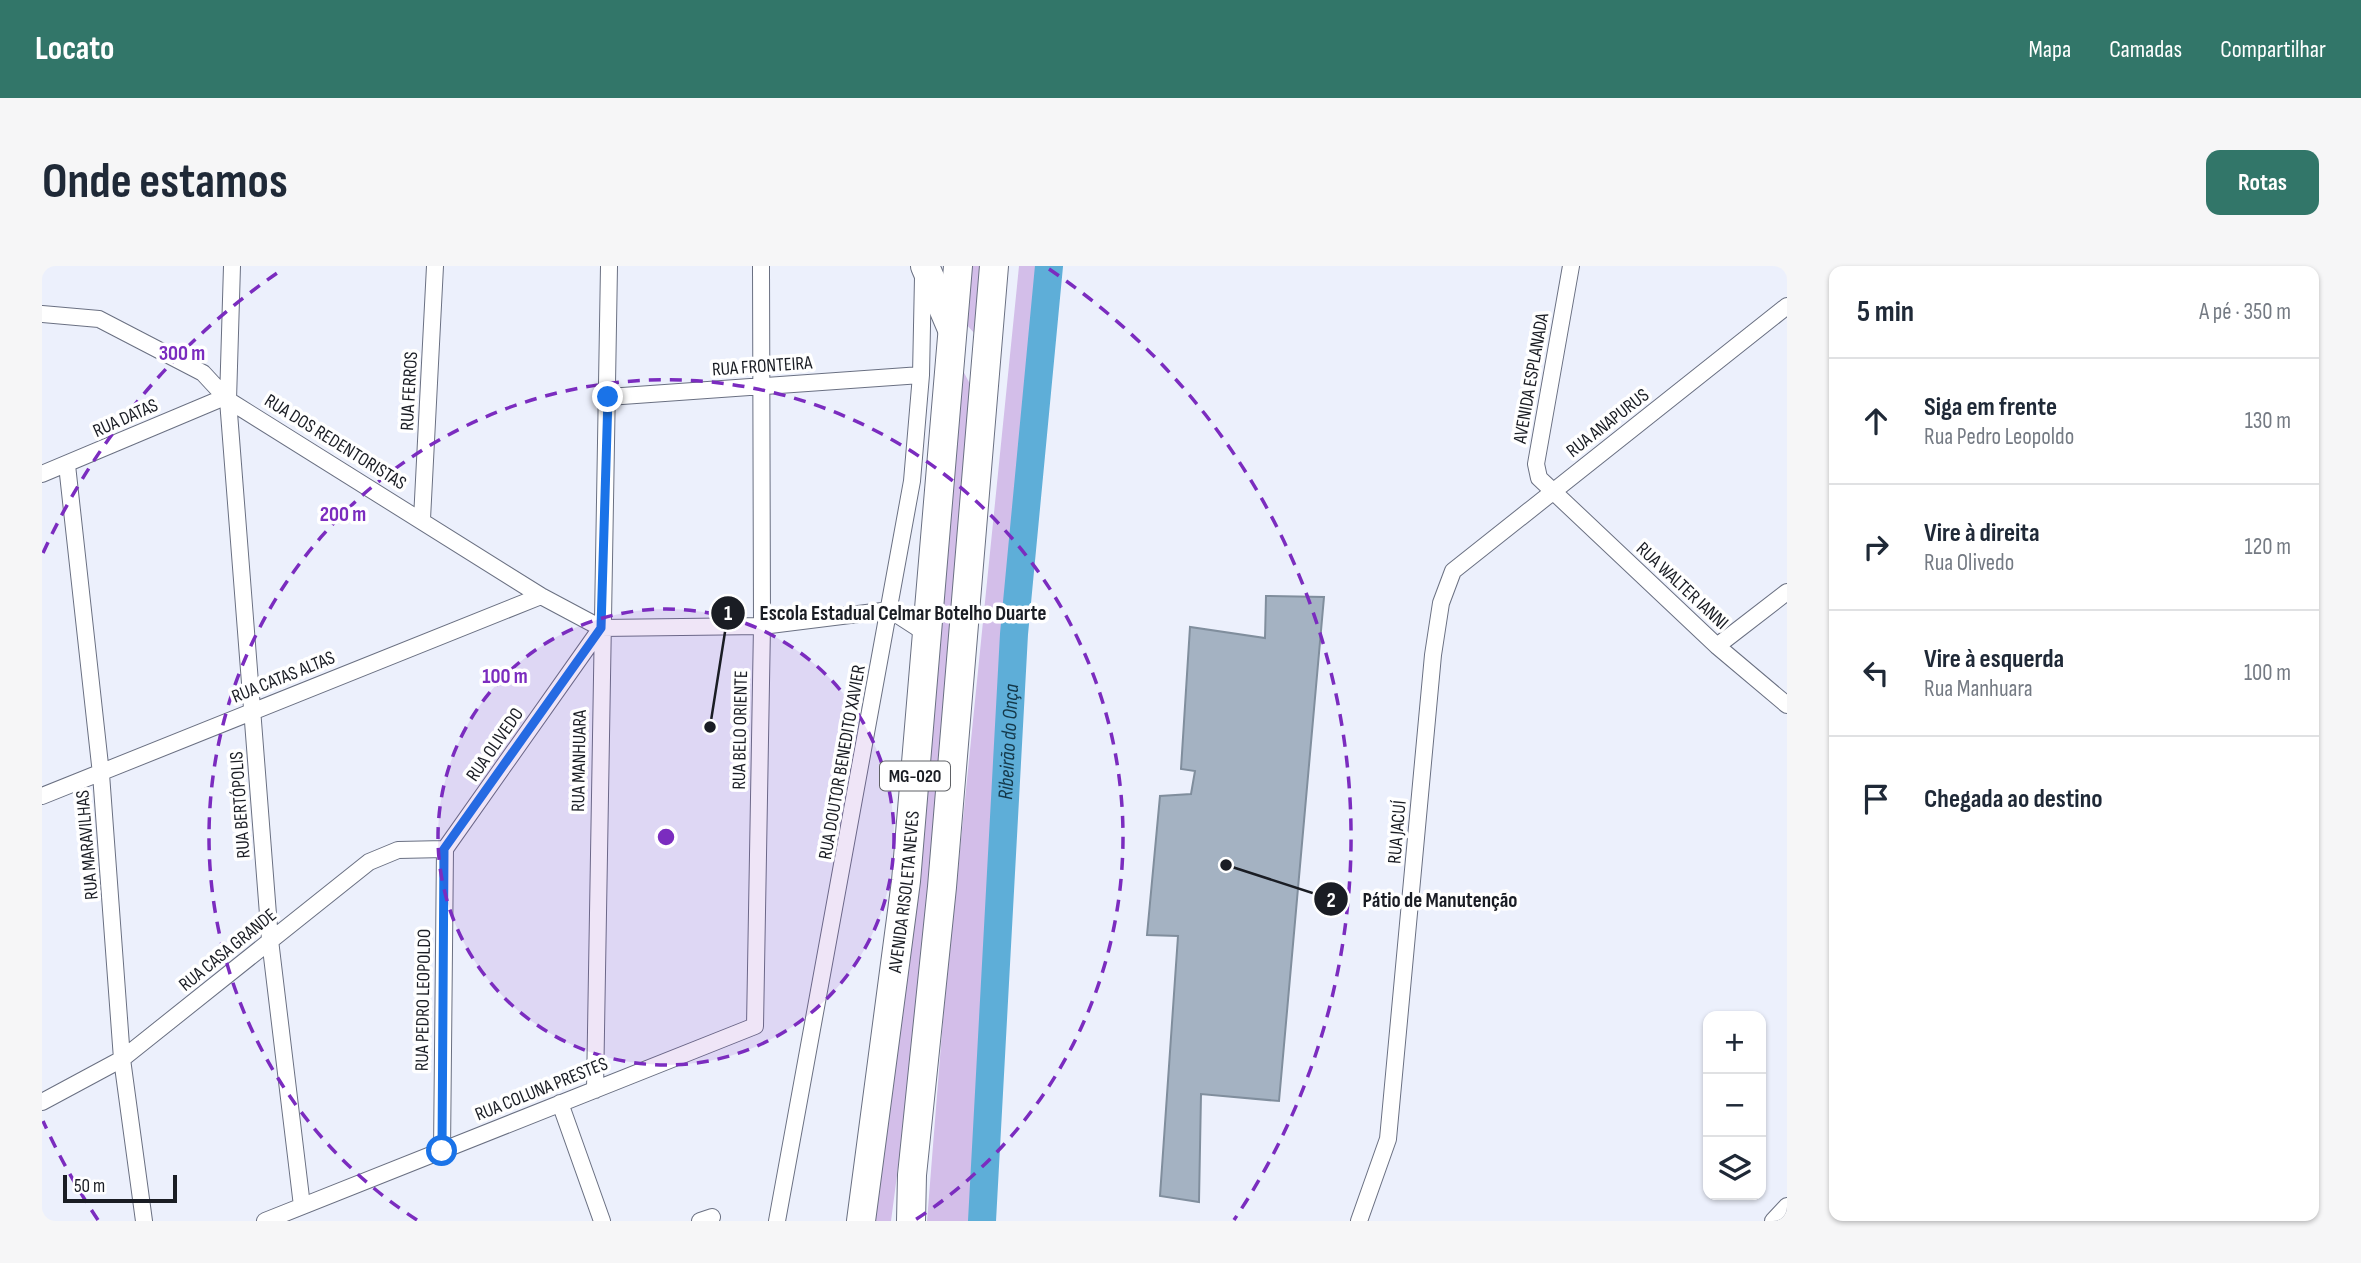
<!DOCTYPE html>
<html lang="pt">
<head>
<meta charset="utf-8">
<style>
  :root { --surface:#fff; --page:#f6f6f7; --text:#1f2937; --muted:#747a83; --line:#e0e1e3; --accent:#327669 }
  body { margin:0; font-family:"Sofia Sans Condensed",sans-serif; background:var(--page); color:var(--text) }
  .controls { position:absolute; right:21px; bottom:21px; display:grid; overflow:hidden; border-radius:14px; box-shadow:0 2px 5px #0004 }
  .controls button { width:63px; height:63px; display:grid; place-items:center; padding:0; border:0; border-bottom:2px solid var(--line); background:var(--surface); color:var(--text); font:35px sans-serif }
  .scale { position:absolute; left:21px; bottom:18px; width:114px; box-sizing:border-box; padding-left:7px; border:4px solid #1a1d24; border-top:0; font-size:19px; line-height:24px; white-space:nowrap; color:#1a1d24; -webkit-text-stroke:5px #fff; paint-order:stroke }
  .stop { position:absolute; width:21px; height:21px; margin:-16px; border:5px solid #1a73e8; border-radius:50%; background:#fff }
  .stop.end { background:#1a73e8; border-color:#fff; box-shadow:0 2px 7px #0008 }
  .list { margin:0; padding:0; list-style:none }
  h2 { display:flex; justify-content:space-between; align-items:center; height:91px; margin:0; padding:0 28px; font-size:30px }
  h2 small { font-size:23px; font-weight:400; color:var(--muted) }
  .list li { display:grid; grid-template-columns:46px 1fr auto; gap:21px; align-items:center; box-sizing:border-box; height:126px; padding:0 28px; border-top:2px solid var(--line) }
  .list b { display:block; font-size:26px; white-space:nowrap }
  .list p { margin:0; font-size:23px; white-space:nowrap; color:var(--muted) }
  .list em { font-size:23px; font-style:normal; color:var(--muted) }
  .icon { flex:none; width:38px; height:38px; fill:none; stroke:currentColor; stroke-width:2; stroke-linecap:round; stroke-linejoin:round }
  .map { position:relative; flex:none; width:1745px; height:955px; overflow:hidden; border-radius:14px }
  header { display:flex; align-items:center; gap:42px; box-sizing:border-box; height:98px; padding:0 35px; background:var(--accent); color:#fff }
  header strong { font-size:33px }
  nav { display:flex; gap:38px; margin-inline-start:auto; font-size:24px }
  .intro { display:flex; align-items:center; justify-content:space-between; box-sizing:border-box; height:168px; padding:0 42px }
  h1 { margin:0; font-size:49px }
  .button { padding:18px 32px; border-radius:14px; background:var(--accent); color:#fff; font-size:24px; font-weight:700 }
  main { display:flex; gap:42px; padding:0 42px }
  aside { flex:1; background:var(--surface); border-radius:14px; box-shadow:0 2px 5px #0004 }
  .map>svg:first-child { display:block }
</style>
</head>
<body>
<header>
<strong>Locato</strong>
<nav><a>Mapa</a><a>Camadas</a><a>Compartilhar</a></nav>
</header>
<div class="intro"><h1>Onde estamos</h1><a class="button">Rotas</a></div>
<main>
<div class="map">
<svg width="1745" height="955" viewBox="0 0 1745 955">
  <rect width="100%" height="100%" fill="#ecf0fc"/>
  <path fill="#d3bee9" d="M928,0h11l-6,68 -9,-10z
    M977,0h26l-42,467 -26,488h-50l17,-214z
    M919,101l9,17 -53,639 -26,198h-18c44,-283 64,-568 88,-854z"/>
  <g fill="none" stroke-linecap="round" stroke-linejoin="round">
    <path stroke="#5eaed8" stroke-width="28" id="s1" d="M940,955l32,-587 35,-368"/>
  </g>
  <path fill="#a4b2c2" stroke="#808e9d" stroke-width="2" d="M1224,330l58,1 -45,504 -78,-7 -2,108 -39,-6 18,-260 -31,-1 13,-139 31,-2 4,-23 -14,-2 9,-142 75,11z"/>
  <g fill="none" stroke-linecap="round" stroke-linejoin="round">
    <defs>
      <path id="minor" d="M190,0l-4,134 42,540 32,266
        M1529,0l-35,198 3,14 178,168 70,59
        M0,48l57,5 104,54 25,27 313,196 60,32 161,-2 128,-16 37,24
        M566,131l313,-22
        M25,199l34,309 21,285 22,162
        M0,208l183,-77
        M380,253l13,-253
        M1675,380l70,-54
        M0,530l499,-200
        M403,583l156,-221
        M553,824l14,-824
        M0,836l80,-43 247,-197 29,-12 47,-1
        M518,837l42,118
        M400,885l3,-302
        M223,955l490,-195 7,-400 -1,-360
        M658,955l12,-4
        M735,955l135,-740 9,-106 2,-98
        M1317,955l29,-82 45,-484 8,-52 12,-32 334,-265
        M1731,955l14,-15"/>
      <g id="trunk">
        <path d="M883,0l26,61"/>
        <path id="s2" d="M819,955l45,-340 52,-615"/>
        <path d="M869,955l1,-46 30,-288 52,-621"/>
      </g>
    </defs>
    <use href="#minor" stroke="#6a7082" stroke-width="18"/>
    <use href="#trunk" stroke="#6a7082" stroke-width="30"/>
    <use href="#minor" stroke="#fff" stroke-width="16"/>
    <use href="#trunk" stroke="#fff" stroke-width="28"/>
  </g>
  <g fill="none" stroke-linecap="round" stroke-linejoin="round">
    <path stroke="#1a73e8" stroke-width="9" d="M400,885l2,-302 157,-221 7,-231"/>
  </g>
  <circle cx="624" cy="571" r="228" fill="#7b2cbf" fill-opacity=".12"/>
  <g fill="none" stroke="#7b2cbf" stroke-width="3.5" stroke-dasharray="12 9">
    <circle cx="624" cy="571" r="228"/>
    <path d="M375 954A457 457 0 1 1 873 954"/>
    <path d="M56 954A685 685 0 0 1 1 855M1 287A685 685 0 0 1 241 3M1007 3A685 685 0 0 1 1192 954"/>
  </g>
  <g text-anchor="middle" stroke-width="7" stroke-linejoin="round" paint-order="stroke">
    <rect fill="#fff" stroke="#5f6166" stroke-width="2" x="838" y="495.5" width="70" height="29" rx="5"/>
    <g font-size="18" font-weight="bold" fill="#1a1d24">
      <text x="873" y="516">MG-020</text>
    </g>
    <g font-size="19" fill="#1a1d24" stroke="#fff">
      <text transform="translate(720 99) rotate(-4)" y="7">RUA FRONTEIRA</text>
      <text transform="translate(1488 112) rotate(-80)" y="7">AVENIDA ESPLANADA</text>
      <text transform="translate(366 125) rotate(-87)" y="7">RUA FERROS</text>
      <text transform="translate(83 151) rotate(-24)" y="7">RUA DATAS</text>
      <text transform="translate(1565 156) rotate(-38)" y="7">RUA ANAPURUS</text>
      <text transform="translate(294 175) rotate(32)" y="7">RUA DOS REDENTORISTAS</text>
      <text transform="translate(1641 319) rotate(43)" y="7">RUA WALTER IANNI</text>
      <text transform="translate(241 410) rotate(-22)" y="7">RUA CATAS ALTAS</text>
      <text transform="translate(697 464) rotate(-89)" y="7">RUA BELO ORIENTE</text>
      <text transform="translate(452 478) rotate(-55)" y="7">RUA OLIVEDO</text>
      <text transform="translate(536 495) rotate(-89)" y="7">RUA MANHUARA</text>
      <text transform="translate(799 496) rotate(-80)" y="7">RUA DOUTOR BENEDITO XAVIER</text>
      <text transform="translate(197 539) rotate(-94)" y="7">RUA BERTÓPOLIS</text>
      <text transform="translate(1354 566) rotate(-85)" y="7">RUA JACUÍ</text>
      <text transform="translate(44 579) rotate(-95)" y="7">RUA MARAVILHAS</text>
      <text dy="7" stroke="none"><textPath href="#s2" startOffset="332">AVENIDA RISOLETA NEVES</textPath></text>
      <text transform="translate(185 683) rotate(-39)" y="7">RUA CASA GRANDE</text>
      <text transform="translate(380 734) rotate(-89)" y="7">RUA PEDRO LEOPOLDO</text>
      <text transform="translate(499 822) rotate(-22)" y="7">RUA COLUNA PRESTES</text>
    </g>
    <g font-size="21" font-style="italic" fill="#14384a" stroke="#fff">
      <text dy="7" stroke="none"><textPath href="#s1" startOffset="480">Ribeirão do Onça</textPath></text>
    </g>
  </g>
  <circle cx="624" cy="571" r="10" fill="#7b2cbf" stroke="#fff" stroke-width="3.5"/>
  <g font-size="21" text-anchor="middle" font-weight="bold" fill="#7b2cbf" stroke="#fff" stroke-width="7" stroke-linejoin="round" paint-order="stroke">
    <text x="140" y="94">300 m</text>
    <text x="301" y="255">200 m</text>
    <text x="463" y="417">100 m</text>
  </g>
  <path fill="none" stroke="#1a1d24" stroke-width="2.5" d="M668 461L686 347M1184 599L1289 633"/>
  <g fill="#1a1d24" stroke="#fff" stroke-width="2.5">
    <circle cx="668" cy="461" r="7"/>
    <circle cx="1184" cy="599" r="7"/>
    <circle cx="686" cy="347" r="18"/>
    <circle cx="1289" cy="633" r="18"/>
  </g>
  <g font-size="21" text-anchor="middle" font-weight="bold" fill="#fff">
    <text x="686" y="354">1</text>
    <text x="1289" y="641">2</text>
  </g>
  <g font-size="21" text-anchor="middle" font-weight="bold" fill="#1a1d24" stroke="#fff" stroke-width="7" stroke-linejoin="round" paint-order="stroke">
    <text x="861" y="354">Escola Estadual Celmar Botelho Duarte</text>
    <text x="1398" y="641">Pátio de Manutenção</text>
  </g>
</svg>
<div class="controls">
<button>+</button>
<button>−</button>
<button><svg class="icon" aria-label="layers" viewBox="0 0 24 24"><path d="M12 4l9 5-9 5-9-5zM3 14l9 5 9-5"/></svg></button>
</div>
<div class="scale">50 m</div>
<div class="stop" style="left:400px;top:885px"></div>
<div class="stop end" style="left:566px;top:131px"></div>
</div>
<aside>
<h2>5 min<small>A pé · 350 m</small></h2>
<ul class="list">
<li><svg class="icon" aria-label="ahead" viewBox="0 0 24 24"><path d="M12 20V5M6 11l6-6 6 6"/></svg><div><b>Siga em frente</b><p>Rua Pedro Leopoldo</p></div><em>130 m</em></li>
<li><svg class="icon" aria-label="right" viewBox="0 0 24 24"><path d="M7 20v-9h11M14 6l5 5-5 5"/></svg><div><b>Vire à direita</b><p>Rua Olivedo</p></div><em>120 m</em></li>
<li><svg class="icon" aria-label="left" viewBox="0 0 24 24"><path d="M17 20v-9H6M10 6l-5 5 5 5"/></svg><div><b>Vire à esquerda</b><p>Rua Manhuara</p></div><em>100 m</em></li>
<li><svg class="icon" aria-label="arrive" viewBox="0 0 24 24"><path d="M6 21V4h12l-3 4 3 4H6"/></svg><div><b>Chegada ao destino</b></div></li>
</ul>
</aside>
</main>
</body>
</html>
